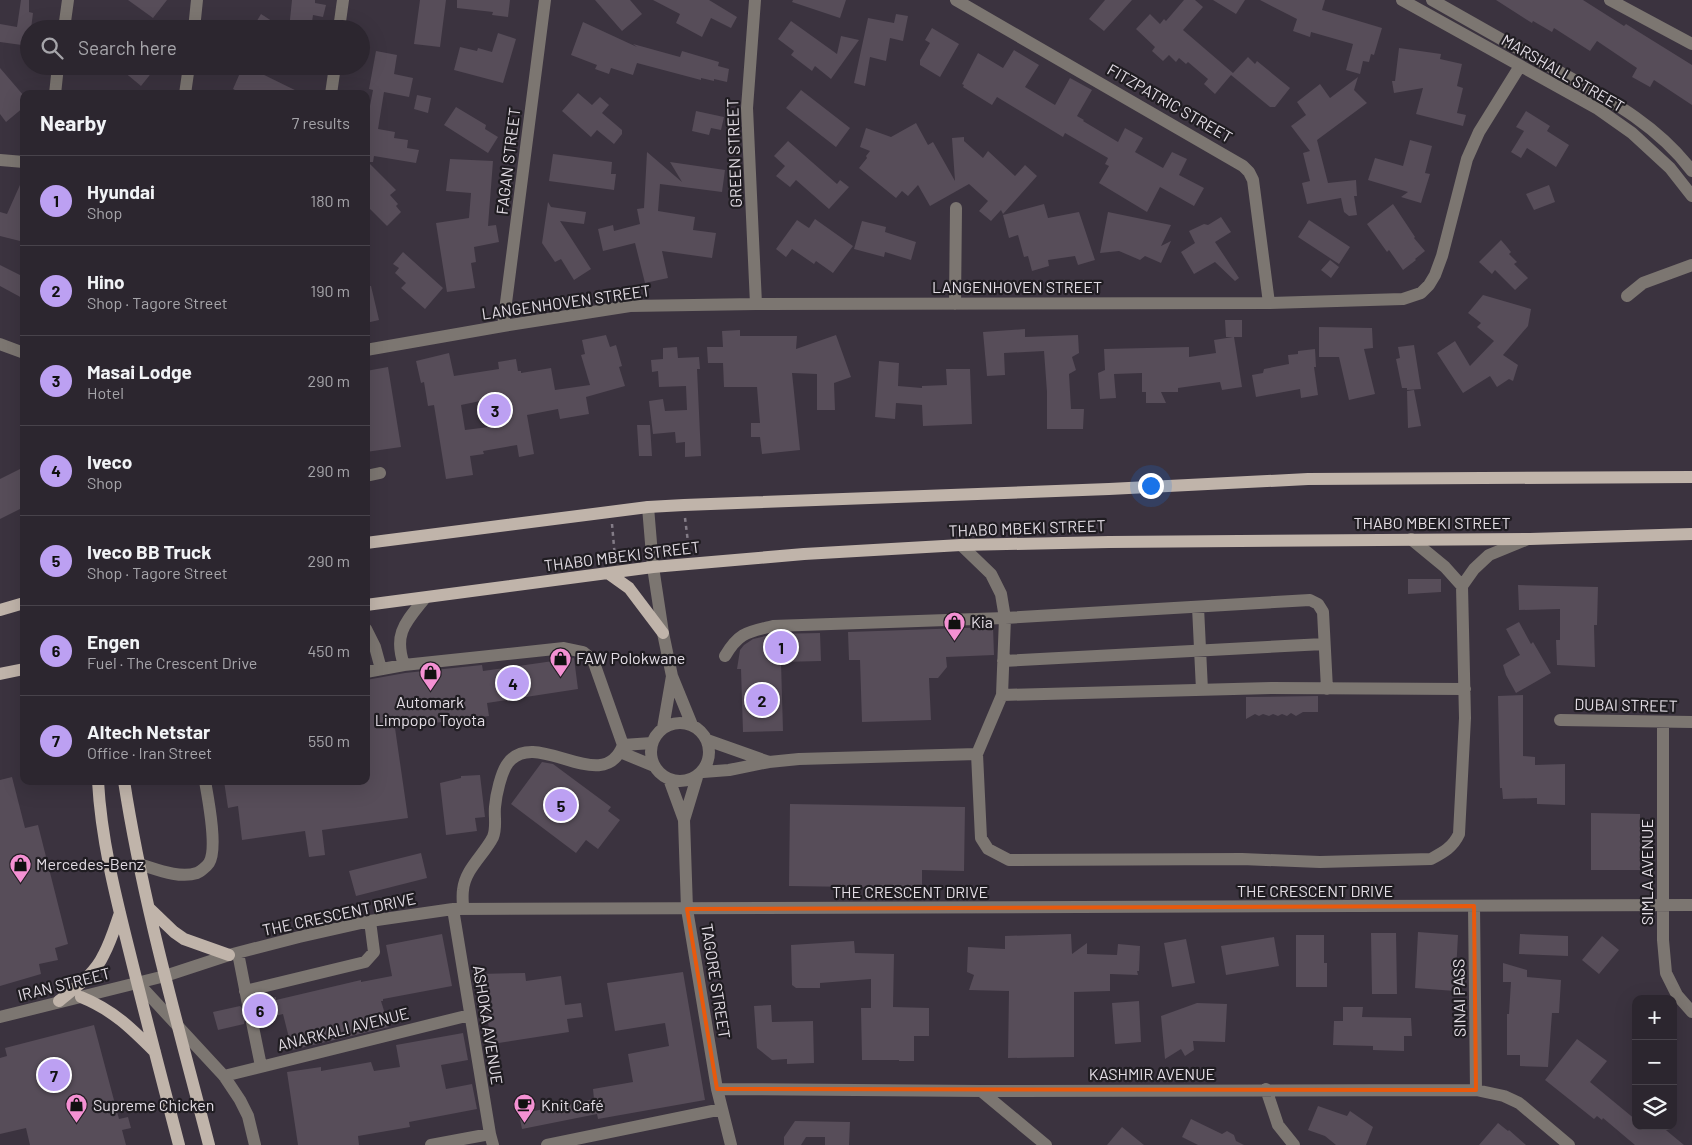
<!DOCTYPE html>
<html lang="en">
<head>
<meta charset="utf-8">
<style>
  :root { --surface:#2c262f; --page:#38323b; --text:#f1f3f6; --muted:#a6a5aa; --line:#48434b; --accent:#bca0f2 }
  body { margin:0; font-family:Barlow,sans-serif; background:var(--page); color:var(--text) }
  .controls { position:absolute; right:15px; bottom:15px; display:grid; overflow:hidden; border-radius:10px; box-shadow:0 5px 20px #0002 }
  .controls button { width:45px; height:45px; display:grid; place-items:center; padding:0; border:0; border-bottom:1px solid var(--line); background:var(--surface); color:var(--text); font:25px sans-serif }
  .you { position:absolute; left:1150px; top:485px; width:18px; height:18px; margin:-12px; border:4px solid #fff; border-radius:50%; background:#1a73e8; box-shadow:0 0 0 8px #1a73e833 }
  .badge { display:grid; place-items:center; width:32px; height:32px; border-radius:50%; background:var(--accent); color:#111; font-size:16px; font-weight:700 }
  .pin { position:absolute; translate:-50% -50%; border:2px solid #fff; box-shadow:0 1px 5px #0006 }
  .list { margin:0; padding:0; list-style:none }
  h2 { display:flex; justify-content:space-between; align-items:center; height:65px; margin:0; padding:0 20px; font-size:21px }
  h2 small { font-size:16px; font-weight:400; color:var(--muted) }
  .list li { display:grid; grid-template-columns:32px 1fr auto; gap:15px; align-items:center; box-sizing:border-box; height:90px; padding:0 20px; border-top:1px solid var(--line) }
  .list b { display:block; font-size:19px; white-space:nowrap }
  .list p { margin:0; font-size:16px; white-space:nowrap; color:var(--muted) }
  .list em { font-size:16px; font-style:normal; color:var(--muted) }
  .icon { flex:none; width:28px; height:28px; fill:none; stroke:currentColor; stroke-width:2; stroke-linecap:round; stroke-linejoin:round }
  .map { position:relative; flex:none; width:1692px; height:1145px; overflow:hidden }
  .search { position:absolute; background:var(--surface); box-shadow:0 5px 20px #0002; left:20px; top:20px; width:350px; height:55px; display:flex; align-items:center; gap:12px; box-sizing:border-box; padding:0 18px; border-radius:28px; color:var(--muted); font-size:19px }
  .panel { position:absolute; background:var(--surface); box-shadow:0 5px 20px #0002; left:20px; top:90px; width:350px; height:695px; border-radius:10px }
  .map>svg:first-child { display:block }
</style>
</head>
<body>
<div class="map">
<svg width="1692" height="1145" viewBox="0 0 1692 1145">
  <rect width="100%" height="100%" fill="#3b333f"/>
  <path fill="#574d59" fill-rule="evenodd" d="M21,0h8v12l4,1 -2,16h-2v17l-29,-4v-18l17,3z
    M128,0h39l-14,18z
    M292,0h23v3l11,2 -3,12 -10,-2 -2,14h-22z
    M420,0h26l-6,47 -26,-3z
    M457,0h53l-2,17 -16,-2 1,-3 -36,-4z
    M595,0h35l12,14 -20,17z
    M653,0h56l28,17 -6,11 -20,-10 -9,19 -26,-14 4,-9z
    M793,0h53l-6,18 -48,-16z
    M1105,0h27l-28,31 -15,-12z
    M1184,0h11l8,7 -20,23 50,43 15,-16 7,7 2,-3 33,27 -15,19h-5l-39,-32 -16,19 -11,-10 4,-5 -20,-17 -2,2 -7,-6 -3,4 -7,-7 -6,6 -11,-10 3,-4 -19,-18 14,-15 10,10 4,-5 2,2z
    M1213,0h32l-9,14z
    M1260,0h65l-3,10 60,18 -8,27 -3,-1 -2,8 -6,-1 -3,13 -14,-4 7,-26 -42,-12 -1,5 -17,-6 4,-12z
    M1496,0h87l41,26 2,-2 66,41v40l-38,-25 -4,7 -18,-10 5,-9 -40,-27 -7,10 -36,-23 -2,4 -19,-11 -1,2z
    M261,14l23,15h-32z
    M896,14l12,2 -5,25 -13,-3 -4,23 -16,-4 -5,29 -11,-3 14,-65 26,5z
    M791,21l46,33 4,-18 18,4 -28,39 -16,-13 -3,5 -21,-16 3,-4 -16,-12z
    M583,22l54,25 -4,-3 47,13 2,-6 37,11 -1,4 11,3 -2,13 -13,-3v2l-13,-3v2l-64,-17 -4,12 -22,-7 -2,6 -14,-5 2,-4 -26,-10z
    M932,28l27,16 -19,33 -20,-12v-5l10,-17 -5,-3z
    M498,33l18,6 -13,44 -49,-13 6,-23 17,4 1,-3 14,4z
    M1399,48l42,6 -1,5 22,5 -5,22 6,2 -6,25 9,2 -3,11 -47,-12 7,-26 -29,5 -2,-12h3z
    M1014,50l25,15 -14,22 30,18 15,-27 22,12 -15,26 7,4 -1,1 35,21 7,-14 18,10 -8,14 28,16 9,-16 15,7 -8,16 25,13 -10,18 -34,-19 -13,25 -48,-29 10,-17 -4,-2 3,-6 -43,-25 -2,4 -66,-40 -5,8 -29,-18 1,-2 -2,-1 16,-31 25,15z
    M376,51l21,4 -3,19 19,4 -4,19 -25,-5 -6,37 17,3 -1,6 14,2 -1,8 12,2 -3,13 -42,-7 -1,6h-5l28,28 -6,5 8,9 -2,2 5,6 -14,14 -21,-21v-78l7,-37 -4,-1z
    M117,66h40l-16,20z
    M243,66h3l57,28h-60l-10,-5z
    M0,68l24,28v11l-18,15 -6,-8z
    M1358,77l-4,13 13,13 -50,37 11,43 28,-3 1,16h-3l3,19 -8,1 -5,-4 -3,-14 -34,6 -5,-21 8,-2 -7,-28 7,-2 -19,-25 15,-11 -9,-13 23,-18 10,14z
    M801,90l49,38 -14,19 -50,-39z
    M578,93l14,12 8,-8 9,8 -7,8 20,17v4l-8,10 -17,-14 -6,7 -29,-26z
    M417,95l14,3 -3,15 -14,-4z
    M456,107l30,18 -1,4 13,8 -10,16 -44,-28z
    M696,111l28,6 -3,13 -10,-2 -2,7 -17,-4z
    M1526,111l24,15 -3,5 22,14 -13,22 -29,-19 -6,10 -10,-6 13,-21 -8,-4z
    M916,123l12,22 5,-3 22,39 -3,-43 12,-1v4l19,17 5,-7 27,25 10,-11 12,11 -34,38 -2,-4 -10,11 -12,-10 9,-10 -19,-17 -39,22 -12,-21 -10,11 -6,-5 -6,7 -37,-30 8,-10 -1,-2 4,-5 -10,-4 6,-19 25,9z
    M1410,140l22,6 -7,27 5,1 -9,29 -20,-6 7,-5 -40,-12 7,-22 28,8z
    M788,141l49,43 3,-4 9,7 -20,22 -33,-29 -6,7 -14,-11 9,-10 -11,-10z
    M647,152l35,30 -12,-20 55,8 -3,22 -62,-8 -2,27 37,6 -2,13 23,3 -4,25 -50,-7 6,27 -23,5 -10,-40 -32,8 -5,-22 15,-4 1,6 26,-7 -3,-15 7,-1z
    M553,154l59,8 -1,12h5l-2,16 -65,-9z
    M450,159l43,2 -5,65 8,-1 3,17 -25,5 2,15 -5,1 4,25 -28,4 -11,-69 33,-5 2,-25 -25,-2z
    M24,176v49l-4,16 -20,-5v-24l7,2z
    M1549,185l6,17 -21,8 -8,-16z
    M548,202l3,5 35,5 -2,12 -24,-3 31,48 -17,11 -13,-21 -6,3 -13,-19z
    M1044,204l4,14 31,-6 16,48 -17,5 -3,-9 -27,4 1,6 -17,5 -4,-15 -4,1 -6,-22 -9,3 -6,-23z
    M1393,204l22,33 -1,1 11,13 -10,8 1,1 -13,10 -14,-20 -2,2 -20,-28z
    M1108,212l63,13 -10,21 10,-5 -10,22 -16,-7 -5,4 -21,-9 -19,2z
    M1221,217l10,15 -16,10 24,36 -4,3 -20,-19 -21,12 -13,-22 14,-9 -6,-12 15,-7 4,1z
    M815,219l38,27 -20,27 -17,-12 -2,3 -22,-15 -6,8 -10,-8 21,-29 12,8z
    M1309,220l41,27 -11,17 -41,-27z
    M862,221l24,6 -1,5 31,10 -5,18 -26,-8 -1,5 -30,-8z
    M1501,240l6,7 4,5 -2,2 8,8 -3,2 14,14 -13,12 -20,-20 -3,4 -13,-12z
    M403,252l40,36 -18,21 -24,-21 5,-5 -11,-10 4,-5 -6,-4z
    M1330,260l9,7 -8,11 -10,-8z
    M0,265l24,12v22l-24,-13z
    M366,286h5l8,34 -13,3z
    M1483,295l48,14 -3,17 -25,29 15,10 -5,16 -4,-2 -12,8 -7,-11 -27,17 -26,-40 18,-12 15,25 24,-25 -17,-14 4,-4 -13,-10z
    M1225,320h17v17h-8l8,50 -20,3 -2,-8 -42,6v4h-17l5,11h-20v-11h-4v-19l-28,1 2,24 -16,1 -2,-26 7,-3 -1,-21 85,-2v10l27,-4 -2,-13 19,-3h-7z
    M1319,327l53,1 1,20 -9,1 11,45 -26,6 -10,-43h-20z
    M1025,329v8l53,-2 1,18 -7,4 4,13 -7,4 2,35h13l-1,20h-36v-37l-3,-41 -40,2 1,22 -18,1 -4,-44z
    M740,330v6h57l-1,13 40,-14 15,42 -17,6 1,27h-18v-36l-25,-1 8,77 -38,4 -2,-17h-9v-14h9l-3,-36h-33l-1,-24h-15l-1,-16h16l-1,-16z
    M606,335l4,12 6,-2 6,21 -3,1 6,19 -39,11 3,17 -29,5 -2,-10 -31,6 7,39 -15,3 -2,-12 -34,6 1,3 -14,2 3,19 -27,4 -12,-74 -6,1 -4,-24 -3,1 -5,-22 33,-8 5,23 45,-7 -1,-7 18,-3 2,12h3v2l30,-5 4,22 35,-5 -9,-30 4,-1 -3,-14zM485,400l4,27 -24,3 -4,-25z
    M1414,345l7,44 -14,1v-2h-5l-6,-29 4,-1 -2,-11z
    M677,347l1,11 21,-1 1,12h-3l4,87 -16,1v-15l-9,1 -1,-11 -22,2 -4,-33 14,-2 2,12 22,-1 -1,-24 -27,1 -1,-16 -6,1 -1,-12 12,-1v-11z
    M1315,349l1,18h-2l4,28 -17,3 -1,-9 -44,8 -4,-22 11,-2 1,-4 25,-5 -1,-9 10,-1v-3z
    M879,361l20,2 -1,23 24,2v-2l25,-1 -1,-16h24l2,55 -49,2 -1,-21 -26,-2 -1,16 -20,-2z
    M388,367l13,80 -35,5v-81z
    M1414,390l7,36 -13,2 -1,-37z
    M637,425h13l2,31h-13z
    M24,467v40l-24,12v-40z
    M1408,579h33v13l-33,2z
    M1518,585l80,2 -1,38h-3l1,42 -38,-2 -1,-25h4v-31l-41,1z
    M1519,622l12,22 2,-2 18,31 -35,20 -10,-18 -3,-10 17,-10 -14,-26z
    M993,627l1,28 -48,2 1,10 -9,11h-9l2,42 -69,2 -2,-62h-11l-1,-28z
    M820,633l1,28 -40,1 2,69 -40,1 -2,-63h-4l3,-19 4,-5 9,-6 21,-5z
    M574,658l4,31 -91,14 2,13 -94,12 13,90 -86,12 3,25 -16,2 -4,-26 -63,9 -4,-34 -10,2 -4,-27h142v-101l39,-7 77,-8 1,6z
    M1523,695v61l12,1v8l30,-1v41l-28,-1v-6l-34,1 -1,-11h-2l-2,-92z
    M1318,696v16h-15l-7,4 -5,-3 -4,3 -5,-2 -4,2 -5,-2 -4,2 -6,-2 -4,2 -4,-2 -9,5v-22z
    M542,762l11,2 58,43 -3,4 12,9 -22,29 -12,-9 -10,13 -65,-49z
    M480,775l5,42 -10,1 2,13 -31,4 -6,-52 21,-5v-2z
    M12,777l13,51 13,-3 30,119 -13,4 3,12 -19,4 2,10 -41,12v-206z
    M790,804l175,3 -1,64 -42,-1v18l-133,-2z
    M1591,813l49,1v56h-49z
    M421,853l6,25 -71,18 -7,-25z
    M1418,932l40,3 -3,56 -40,-3z
    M1371,933h25l1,61h-25z
    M442,934l10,52 -69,13v2h-2l8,26 -97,23 -9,-36 -23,6 -5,-5 -5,-1 -5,5 -1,5 -26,6 -5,-18 27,-6 5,5 5,1 5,-5 1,-5 20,-5v3l85,-20v2l31,-6 -6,-31z
    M1071,934l1,20 15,-11v11l30,1 1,-11 22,2 -1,25h-2l1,4 -28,-1v17l-36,1v65l-66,1 1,-67 -40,-1 5,-15 -7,-3 1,-25 37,2v-13z
    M1520,934l48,2v20l-49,-2z
    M1296,935h28v28h3v24h-31z
    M1602,936l17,14 -20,24 -17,-14z
    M1274,937l5,29 -53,9 -5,-29z
    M1186,939l9,44 -23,4 -8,-44z
    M854,941l1,12 39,1 -1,53 36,1v28h-15v25h-15v-1h-37l-1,-52h10v-29l-51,4v5h-24l-4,-3 -1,-40z
    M1503,963l24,7v7l34,3 -2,33h-7l-4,54 -28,-1v-11h-13v-41h2l2,-32h-8z
    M683,972l22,128 -107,19 -1,-5 -75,15 -3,-15 75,-15 -1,-10 40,-7 -5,-28 41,-8 -4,-23 -50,8 -8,-48z
    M525,973l1,8 35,-5 4,29 16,-2 2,14 -16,2 2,13 -77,12 -13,-70z
    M1139,1001l2,41 -26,2 -3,-41z
    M1197,1003l30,1 -2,38 -32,-1 1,9 -9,6 -4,-7 -16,10 -4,-43z
    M771,1005l1,17 41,-1 1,42 -27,1v-5l-15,1 -15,-12 -3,-42z
    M1343,1007h20l-1,10 49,1 1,18h-8v15l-31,-1v-4l-40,-1 1,-24h9z
    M94,1025l25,94 9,-2 3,11 -9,2 4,15h-96l-4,-17 -26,6v-76l7,-2 -2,-8z
    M463,1033l5,27 -27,5 5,24 26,-5 5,25 -68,13 1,5 -52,9 1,9h-61l-11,-73 34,-5v4l50,-9 3,9 26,-4 -4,-22z
    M1577,1039l30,22 -17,21 46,38v6h25l23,19h-49l-32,-27 -1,2 -5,-4 -3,3 -49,-39z
    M1318,1106l29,10 3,-5 23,16 -7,18h-30l-11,-9 -17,-6z
    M1191,1119l31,15 5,-3 7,4 2,6 8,4h-46l-16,-8z
    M795,1121l55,1 -1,23h-24v-8h-19l-5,8h-17v-8z
    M1498,1123l10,8 1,-1 17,15h-47z
    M1122,1127l22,18h-37z"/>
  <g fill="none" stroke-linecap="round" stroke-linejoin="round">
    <path stroke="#837c87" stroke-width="2.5" stroke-dasharray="4 4" stroke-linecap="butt" d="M685,518l4,32
      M612,524l3,34"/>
    <path stroke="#7c7671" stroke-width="12" d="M755,0l-8,108 9,196
      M956,0l287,166 6,6 4,8 16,123
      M1402,0l196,109 34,24 38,35 22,28
      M1432,0c39,22 78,44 117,66 53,30 105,55 143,105
      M1610,0l82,44
      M64,29l4,-29
      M194,29l3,-29
      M339,29l4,-29
      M55,94l3,-28
      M185,94l4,-28
      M331,94l4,-28
      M0,160l24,2
      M1627,296l16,-13 49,-18
      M955,304l1,-96
      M503,326l42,-326
      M0,344l24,9
      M366,350l137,-24 127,-20 126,-2 513,-1 134,-4 18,-6 8,-8 6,-10 7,-19 25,-97 12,-27 41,-66
      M366,476l14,-3
      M648,507l5,60 10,66 9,43 20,49
      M1411,539l34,28 17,19
      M961,545l30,29 10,20 4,24 -3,77 -25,59 4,84 7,11 21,11 233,-1 78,3 111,-3c13,-7 22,-12 28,-25l6,-116 -3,-132 12,-17 15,-14 39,-16
      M1198,607l4,83
      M366,629l9,18 6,22
      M725,656c14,-24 23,-24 48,-30l232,-8 305,-18 8,4 5,8 4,77
      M1003,661l321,-17
      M404,665c-11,-32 2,-43 21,-67
      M366,672l38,-7 160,-17 19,4 10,8 30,85c-20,53 -87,-19 -115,18 -7,9 -12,32 -13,44 -1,10 2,20 -2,30 -9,18 -28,32 -30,53 -1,6 0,13 0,19
      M1002,695l269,-7 194,1
      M1560,720l132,2
      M651 752a29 29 0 1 1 58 0a29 29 0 1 1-58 0Z
      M1663,723v217l3,33 11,22 15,17
      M663,728l9,-52
      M707,740l62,22
      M623,745l29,-2
      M620,752l34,14
      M703,772l26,-2 40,-8 30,-3 178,-5
      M697,777l-13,43 3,89 30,180 14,56
      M669,779l15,41
      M139,864c17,5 40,15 58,9 3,-1 10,-7 12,-10 9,-14 -1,-65 -4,-82
      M1474,906l2,184
      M453,909l37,225 3,11
      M238,953l10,51
      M137,982l87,94 16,24 8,16 7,29
      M245,991l120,-29 9,-10 -4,-31
      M0,1017l165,-41 64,-21 70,-18 71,-16 83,-12 1239,-4
      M252,1022l9,44
      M224,1076l246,-61
      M717,1089l264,2 495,-1 28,6 15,7 50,42
      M1266,1089l12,36 16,20
      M981,1091l65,54
      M431,1145l59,-11
      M547,1145l175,-36"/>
    <path stroke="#c0b4aa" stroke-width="12" d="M366,543l282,-36 36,-2 425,-16 199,-10 384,-2
      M608,573l21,15 34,45
      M366,605l287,-38 151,-13 157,-9 148,-3 421,-3 162,-5
      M0,610l24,-7
      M0,674l24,-5
      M98,781c3,57 17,113 31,169 16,65 33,130 50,195
      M124,781c19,123 54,244 85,364
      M149,908l25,24 10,7 45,16
      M81,997c32,13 50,31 74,55
      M59,1001c17,-14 36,-27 45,-47 7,-13 11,-27 16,-41"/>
  </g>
  <path fill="none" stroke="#e8590c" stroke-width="4" stroke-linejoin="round" d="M1474,906l2,184 -759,-1 -30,-180z"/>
  <defs>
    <symbol id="shop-pin" viewBox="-11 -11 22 30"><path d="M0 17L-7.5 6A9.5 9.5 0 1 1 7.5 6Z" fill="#f491d3" stroke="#201d22"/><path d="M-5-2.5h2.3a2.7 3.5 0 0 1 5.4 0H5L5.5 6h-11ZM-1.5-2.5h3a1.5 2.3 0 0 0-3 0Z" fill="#111"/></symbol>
    <symbol id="cafe-pin" viewBox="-11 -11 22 30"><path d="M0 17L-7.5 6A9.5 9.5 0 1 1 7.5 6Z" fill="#f491d3" stroke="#201d22"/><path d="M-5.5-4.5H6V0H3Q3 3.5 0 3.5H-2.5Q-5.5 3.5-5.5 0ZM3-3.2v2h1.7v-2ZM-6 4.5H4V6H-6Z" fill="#111"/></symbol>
  </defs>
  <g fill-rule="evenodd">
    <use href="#shop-pin" x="942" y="610" width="25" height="34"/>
    <use href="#shop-pin" x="548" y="646" width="25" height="34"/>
    <use href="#shop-pin" x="418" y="660" width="25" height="34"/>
    <use href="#shop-pin" x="8" y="852" width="25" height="34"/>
    <use href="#shop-pin" x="64" y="1092" width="25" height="34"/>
    <use href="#cafe-pin" x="512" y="1092" width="25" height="34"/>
  </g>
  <g text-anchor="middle" stroke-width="4.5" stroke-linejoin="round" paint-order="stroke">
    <g font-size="16" fill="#e2dce4" stroke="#201d22">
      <text transform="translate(1563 73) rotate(30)" y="6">MARSHALL STREET</text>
      <text transform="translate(1170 103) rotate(30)" y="6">FITZPATRIC STREET</text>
      <text transform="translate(734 153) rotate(-92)" y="6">GREEN STREET</text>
      <text transform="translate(508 161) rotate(-83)" y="6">FAGAN STREET</text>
      <text x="1017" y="293">LANGENHOVEN STREET</text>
      <text transform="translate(566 302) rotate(-8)" y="6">LANGENHOVEN STREET</text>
      <text x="1432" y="529">THABO MBEKI STREET</text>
      <text transform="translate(1027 528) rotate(-2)" y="6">THABO MBEKI STREET</text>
      <text transform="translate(622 556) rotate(-7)" y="6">THABO MBEKI STREET</text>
      <text transform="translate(1626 705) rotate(1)" y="6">DUBAI STREET</text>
      <text transform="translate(1647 872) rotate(-90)" y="6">SIMLA AVENUE</text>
      <text x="1315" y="897">THE CRESCENT DRIVE</text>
      <text x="910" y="898">THE CRESCENT DRIVE</text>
      <text transform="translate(339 914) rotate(-12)" y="6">THE CRESCENT DRIVE</text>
      <text transform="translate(716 981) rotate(81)" y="6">TAGORE STREET</text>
      <text transform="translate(64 984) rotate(-14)" y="6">IRAN STREET</text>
      <text transform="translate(1459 998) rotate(-91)" y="6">SINAI PASS</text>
      <text transform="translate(488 1025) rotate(81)" y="6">ASHOKA AVENUE</text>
      <text transform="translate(343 1029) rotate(-14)" y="6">ANARKALI AVENUE</text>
      <text x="1152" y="1080">KASHMIR AVENUE</text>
    </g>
    <g font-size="16" fill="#e2dce4" stroke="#201d22" text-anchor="start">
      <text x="971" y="628">Kia</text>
      <text x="576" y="664">FAW Polokwane</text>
      <text x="430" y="708" text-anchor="middle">Automark<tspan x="430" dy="18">Limpopo Toyota</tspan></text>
      <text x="36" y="870">Mercedes-Benz</text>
      <text x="93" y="1111">Supreme Chicken</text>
      <text x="541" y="1111">Knit Café</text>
    </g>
  </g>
</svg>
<div class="controls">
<button>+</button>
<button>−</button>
<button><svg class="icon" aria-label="layers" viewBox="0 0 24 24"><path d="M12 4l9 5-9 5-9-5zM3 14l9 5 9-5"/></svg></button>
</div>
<div class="you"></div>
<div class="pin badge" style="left:781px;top:647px">1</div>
<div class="pin badge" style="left:762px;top:700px">2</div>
<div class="pin badge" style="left:495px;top:410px">3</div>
<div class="pin badge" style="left:513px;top:683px">4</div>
<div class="pin badge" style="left:561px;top:805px">5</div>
<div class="pin badge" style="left:260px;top:1010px">6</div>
<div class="pin badge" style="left:54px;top:1075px">7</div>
<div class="search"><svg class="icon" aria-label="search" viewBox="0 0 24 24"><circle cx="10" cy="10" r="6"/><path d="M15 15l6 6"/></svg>Search here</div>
<section class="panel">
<h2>Nearby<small>7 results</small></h2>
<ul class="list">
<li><span class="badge">1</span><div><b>Hyundai</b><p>Shop</p></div><em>180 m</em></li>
<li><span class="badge">2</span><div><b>Hino</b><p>Shop · Tagore Street</p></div><em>190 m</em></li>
<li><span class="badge">3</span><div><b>Masai Lodge</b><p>Hotel</p></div><em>290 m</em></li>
<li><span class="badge">4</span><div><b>Iveco</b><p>Shop</p></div><em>290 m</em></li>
<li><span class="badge">5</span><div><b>Iveco BB Truck</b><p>Shop · Tagore Street</p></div><em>290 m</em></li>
<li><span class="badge">6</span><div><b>Engen</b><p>Fuel · The Crescent Drive</p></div><em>450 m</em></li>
<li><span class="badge">7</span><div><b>Altech Netstar</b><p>Office · Iran Street</p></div><em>550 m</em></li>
</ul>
</section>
</div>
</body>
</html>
